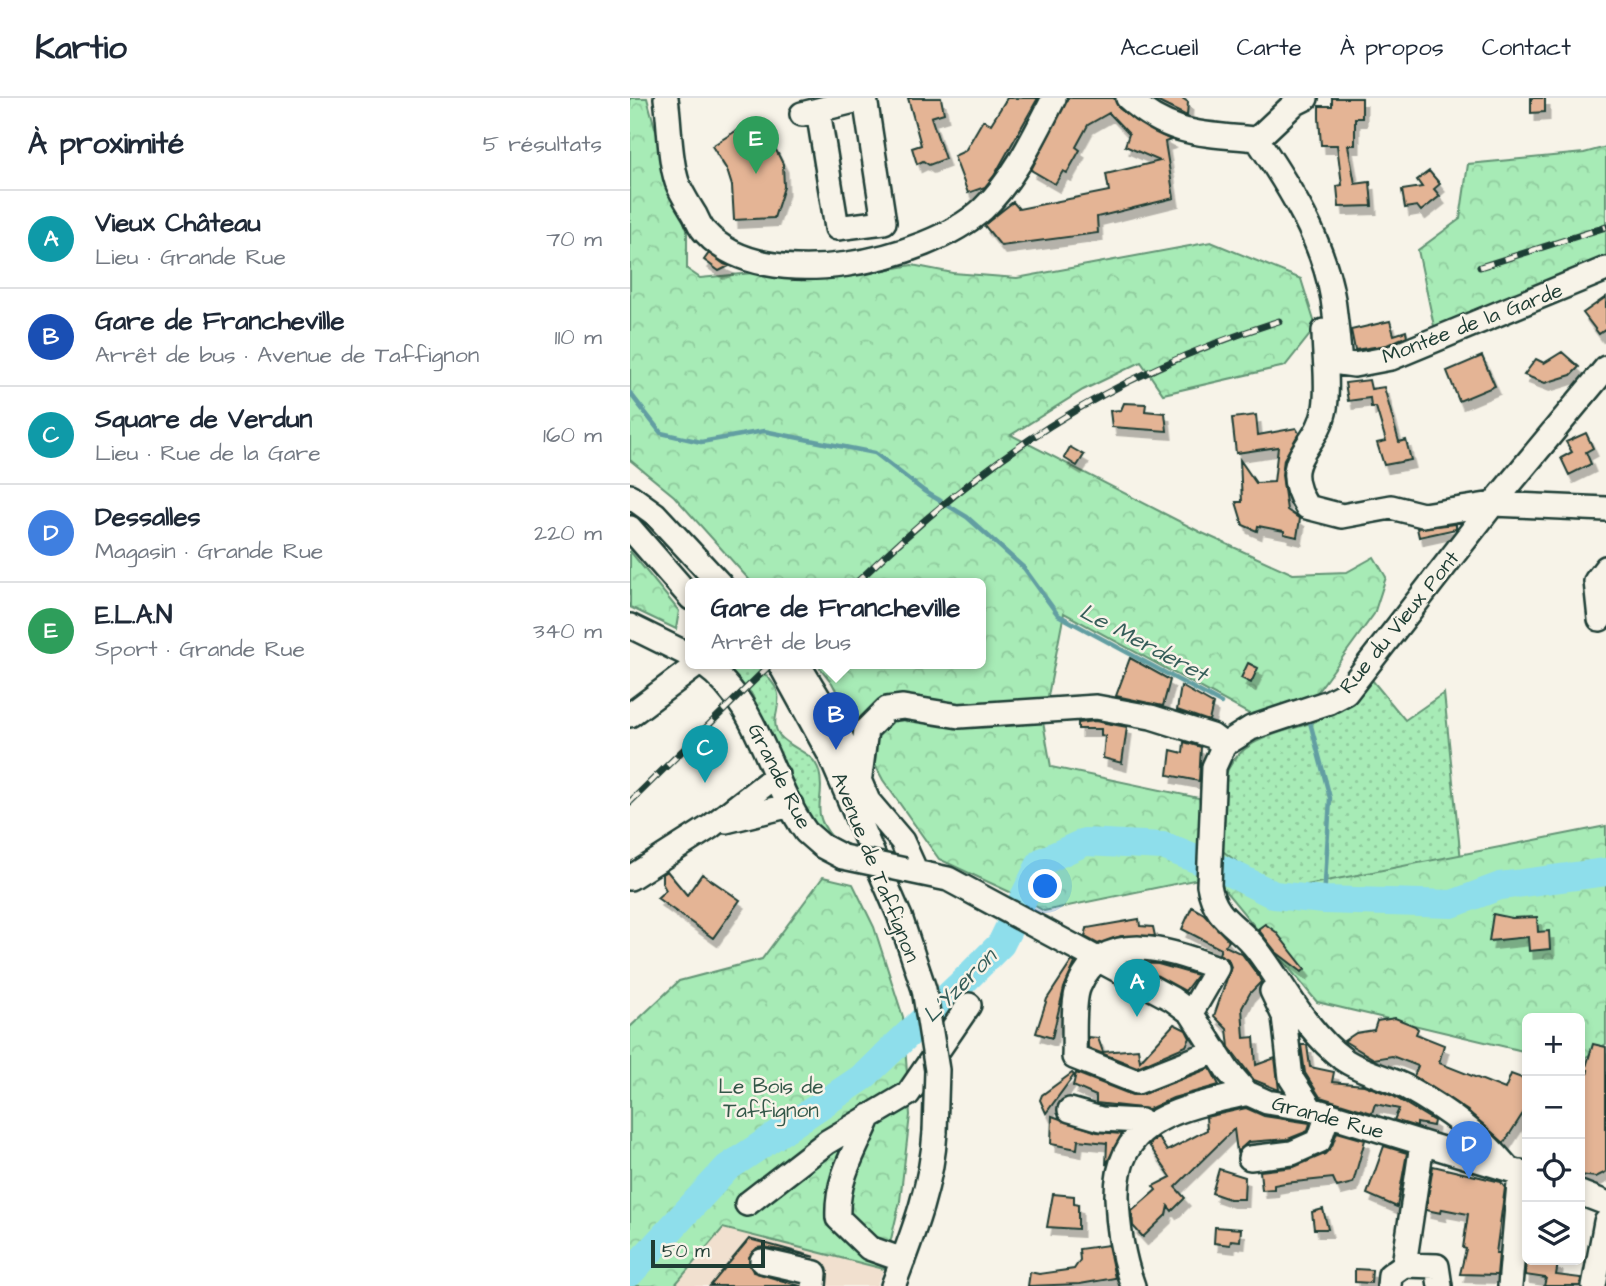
<!DOCTYPE html>
<html lang="fr">
<head>
<meta charset="utf-8">
<style>
  :root { --surface:#fff; --page:#f2f2f3; --text:#1f2937; --muted:#747a83; --line:#e0e1e3; --accent:#7c3aed }
  body { margin:0; font-family:"Architects Daughter",sans-serif; background:var(--page); color:var(--text) }
  .controls { position:absolute; right:21px; bottom:21px; display:grid; overflow:hidden; border-radius:10px; box-shadow:0 4px 10px #0003 }
  .controls button { width:63px; height:63px; display:grid; place-items:center; padding:0; border:0; border-bottom:2px solid var(--line); background:var(--surface); color:var(--text); font:35px sans-serif }
  .scale { position:absolute; left:21px; bottom:18px; width:114px; box-sizing:border-box; padding-left:7px; border:4px solid #1f3d34; border-top:0; font-size:19px; line-height:24px; white-space:nowrap; color:#1f3d34; -webkit-text-stroke:5px #f7f3e8; paint-order:stroke }
  .you { position:absolute; left:416px; top:789px; width:24px; height:24px; margin:-18px; border:5px solid #fff; border-radius:50%; background:#1a73e8; box-shadow:0 0 0 10px #1a73e833 }
  .badge { display:grid; place-items:center; width:46px; height:46px; border-radius:50%; background:var(--accent); color:#fff; font-size:23px; font-weight:700 }
  .pin { position:absolute; translate:-50% -58px; filter:drop-shadow(0 2px 4px #0008) }
  .pin::after { content:''; position:absolute; top:37px; width:24px; height:21px; background:inherit; clip-path:polygon(0 0,100% 0,50% 100%) }
  .popup { position:absolute; left:55px; top:480px; width:301px; height:91px; box-sizing:border-box; display:grid; place-content:center; border-radius:10px; background:var(--surface); filter:drop-shadow(0 2px 5px #0005); font-size:23px; white-space:nowrap; color:var(--muted) }
  .popup b { font-size:26px; color:var(--text) }
  .popup::after { content:''; position:absolute; left:50%; top:100%; margin-left:-14px; border:14px solid transparent; border-top-color:var(--surface) }
  .list { margin:0; padding:0; list-style:none }
  h2 { display:flex; justify-content:space-between; align-items:center; height:91px; margin:0; padding:0 28px; font-size:30px }
  h2 small { font-size:23px; font-weight:400; color:var(--muted) }
  .list li { display:grid; grid-template-columns:46px 1fr auto; gap:21px; align-items:center; box-sizing:border-box; height:98px; padding:0 28px; border-top:2px solid var(--line) }
  .list b { display:block; font-size:26px; white-space:nowrap }
  .list p { margin:0; font-size:23px; white-space:nowrap; color:var(--muted) }
  .list em { font-size:23px; font-style:normal; color:var(--muted) }
  .icon { flex:none; width:38px; height:38px; fill:none; stroke:currentColor; stroke-width:2; stroke-linecap:round; stroke-linejoin:round }
  .map { position:relative; flex:none; width:976px; height:1188px; overflow:hidden }
  header { display:flex; align-items:center; gap:42px; box-sizing:border-box; height:98px; padding:0 35px; background:var(--surface); border-bottom:2px solid var(--line) }
  header strong { font-size:33px }
  nav { display:flex; gap:38px; margin-inline-start:auto; font-size:24px }
  main { display:flex }
  aside { flex:1; background:var(--surface) }
  .map>svg:first-child { display:block }
</style>
</head>
<body>
<header>
<strong>Kartio</strong>
<nav><a>Accueil</a><a>Carte</a><a>À propos</a><a>Contact</a></nav>
</header>
<main>
<aside>
<h2>À proximité<small>5 résultats</small></h2>
<ul class="list">
<li><span class="badge" style="background:#0f9aa8">A</span><div><b>Vieux Château</b><p>Lieu · Grande Rue</p></div><em>70 m</em></li>
<li><span class="badge" style="background:#1a4fb4">B</span><div><b>Gare de Francheville</b><p>Arrêt de bus · Avenue de Taffignon</p></div><em>110 m</em></li>
<li><span class="badge" style="background:#0f9aa8">C</span><div><b>Square de Verdun</b><p>Lieu · Rue de la Gare</p></div><em>160 m</em></li>
<li><span class="badge" style="background:#3f7fe0">D</span><div><b>Dessalles</b><p>Magasin · Grande Rue</p></div><em>220 m</em></li>
<li><span class="badge" style="background:#2e9e5b">E</span><div><b>E.L.A.N</b><p>Sport · Grande Rue</p></div><em>340 m</em></li>
</ul>
</aside>
<div class="map">
<svg width="976" height="1188" viewBox="0 0 976 1188">
  <defs>
    <pattern id="grass-dots" width="8" height="8" patternUnits="userSpaceOnUse" patternTransform="scale(1.75)"><rect width="8" height="8" fill="#a7ebb6"/><path d="M2 2h.1M6 6h.1" fill="none" stroke="#8fca9d" stroke-width="1.8" stroke-linecap="round"/></pattern>
    <pattern id="forest-crowns" width="20" height="18" patternUnits="userSpaceOnUse" patternTransform="scale(1.75)"><rect width="20" height="18" fill="#a7ebb6"/><path d="M2 6a3 3 0 1 1 6 0M12 15a3 3 0 1 1 6 0" fill="none" stroke="#8fca9d"/></pattern>
    <filter id="shadow"><feDropShadow dx="4.5" dy="8" stdDeviation="0" flood-color="#0004"/></filter>
  </defs>
  <rect width="100%" height="100%" fill="#f7f3e8"/>
  <filter id="ink" filterUnits="userSpaceOnUse"><feTurbulence type="fractalNoise" baseFrequency=".0143" numOctaves="2"/><feDisplacementMap in="SourceGraphic" scale="14" xChannelSelector="R" yChannelSelector="G"/><feConvolveMatrix kernelMatrix="1 2 1 2 8 2 1 2 1" color-interpolation-filters="sRGB"/></filter>
  <g filter="url(#ink)">
    <path fill="#f1e0cf" d="M93,1130l101,24 60,17 -8,17h-202z"/>
    <path fill="url(#grass-dots)" stroke="#639475" stroke-width="2" d="M93,566h32c7,8 21,19 23,30 3,15 -9,28 2,42 12,14 33,15 39,35 8,28 -11,38 13,66l-20,-15 -61,-129z
      M742,582l33,40 39,-27 20,197 -188,1 -63,-42c4,-24 5,-53 13,-75 16,-40 61,-40 94,-55 21,-10 37,-22 52,-39z"/>
    <path fill="url(#forest-crowns)" stroke="#639475" stroke-width="2" d="M0,0h17l23,85 17,47v39l13,9 53,-5 42,7 56,-4 61,-11 41,8 64,5 194,-36 90,37 15,48 -31,39 -122,28 -22,-32 -58,28 -72,45 189,97 93,42 54,-2 27,-15 12,20 -12,37 -61,84 -62,17 -187,-102 -21,109 8,45 148,31 9,42 68,51 330,-65v218l-26,17v-43h-53v34l-210,-50 -104,-126 -169,35 -30,-17 -75,-35 -56,-79 -51,-97 -15,-19h164v-80h-228l-79,-88 -44,-36z
      M976,49v116l-171,68 -17,-81 42,-31 8,-55 116,-11z
      M0,453l49,60 -3,18 -46,-22z
      M193,779l30,7 21,43 29,90 7,98 -10,86 -16,68 -161,-41 -49,58h-44v-259l49,-46 83,-22z"/>
    <g fill="none" stroke-linecap="round" stroke-linejoin="round">
      <path stroke="#629ea2" stroke-width="4.5" d="M0,295l31,40 40,9 63,-11 111,22 49,38 43,26 57,51 34,47 163,88
        M680,624l20,76 -6,102"/>
      <path stroke="#8edeeb" stroke-width="28" d="M0,1175l97,-105 136,-91 97,-92 41,-41 40,-82 44,-20 78,4 63,25 48,24 50,5 128,4 48,-18 106,-14"/>
    </g>
    <path fill="#e4b495" stroke="#1f3d34" stroke-width="2" filter="url(#shadow)" d="M278,0h33l3,15 -13,4 14,42 -16,6 -6,-4 -6,3 -5,-16 9,-3z
      M377,0h31l-44,78 -9,11 -17,6 -14,-37 11,-5 18,-31 8,4z
      M438,0h46l5,10 16,13 36,19 -6,2 9,56 -77,19 1,16 -97,13 -17,-21 29,-23 6,7 90,-18 -3,-17 54,-13 -35,-15 4,-12 -20,-21 -21,12 -12,22 4,3 -13,23 -4,-2 -8,13 -24,-14z
      M520,0h32l6,4 -1,14z
      M702,0h30v20h-7v27h-7l7,39 15,-2 2,24 -33,1 -2,-21 5,-1 -5,-40h-16l-2,-27v-12h13z
      M901,0h14v14l-14,1z
      M117,26l27,22 9,18 1,23 -10,31 -40,2 -2,-34 -5,-16 -15,-24z
      M799,73l11,13 -6,5 6,7 -19,15 -4,-5 -12,2 -3,-18 20,-3 -5,-7z
      M79,155l15,11 5,2 -10,5 -15,-11z
      M976,199v32l-7,5 -16,-21z
      M760,223l4,14 12,-4 1,5 -20,9 -32,5 -4,-20z
      M932,254l17,15 -8,8 -26,8 -21,-8 12,-16 8,4z
      M852,258l13,30 -36,15 -12,-30z
      M739,282l2,9 13,-2 15,55 7,-2 5,20 -27,5 -7,-22 9,-2 -10,-34h-5l-1,-9 -22,3 -3,-18z
      M494,305l22,1 -1,7 20,2 2,18 -55,-4 -2,-16 11,-1z
      M626,317l2,20 38,-7 3,5 -15,26 -2,16 5,35 13,9 -3,18 -13,-3v-3l-26,-5 -1,5 -14,-6 -7,-23h6l-2,-42 16,23 18,-1 4,-35 -42,6 -4,-35z
      M956,335l7,15 -7,4 5,12 -22,11 -8,-17 11,-6 -6,-10z
      M440,349l14,8 -7,11 -13,-8z
      M826,426v5l-37,8 -2,-9z
      M500,560l40,22 -7,26 -47,-10z
      M618,565l10,5 -7,15 -10,-5z
      M551,588l32,18 -4,17 -32,-11z
      M465,623l32,6 -5,36 -19,-5 2,-22 -4,-1v-6h-23v-6z
      M554,644l17,5 -2,34 -31,-6 3,-25 12,3z
      M37,773l20,24 15,-21 38,26 -27,38 -56,-40 9,-8 -4,-7v-9z
      M562,809l12,7 25,27 -4,5 17,8 17,23 2,5 -11,11 -8,15 2,30 10,-1 2,28 19,-7 4,32 -25,-10 -25,-33 -2,-18 -13,-13 17,-49 -3,-8 -9,-5 2,-5 -39,-20z
      M863,816l19,4 25,-1 1,15 11,-1 1,18 -21,2 -1,-14 -39,4z
      M509,821l1,7 13,1 2,9h-34l-23,8 -13,-7 2,-9z
      M635,826l11,8 29,37 -3,3 -26,-20 -18,-23z
      M442,863l3,2 -11,25 -12,50 -16,-5 11,-34z
      M504,865l24,1 39,11 -12,16z
      M765,920l20,8 3,3 -2,5 28,11 -5,18 66,26 6,-15 16,6v27l-23,36 -36,-32 -54,-35 4,-10 -26,-10 -18,3 -30,-18 12,-8 18,-3 3,-9z
      M544,926l12,6 4,8 -4,8 -49,21 -49,-19v-11l10,1 5,14 35,-3 2,12z
      M963,946l13,3v125l-10,5 -16,-2v-61l8,-44h-3z
      M671,947h6l3,22 24,5 -2,10 32,3 29,11 41,25 -1,5 -16,-3v4l-23,-7 5,-11 -24,-5 -3,9 -52,-16 -15,-24z
      M580,970l9,17 -46,13 -24,11 -53,-6v-7l-23,-10 3,-13 56,22h9z
      M442,975l2,2 -28,38 -6,-13 2,-5z
      M616,1010l18,8 46,7 -2,8 -20,8 -40,3 -11,10 -3,-23 -59,58 10,11 -13,13 -4,-5 -2,9 -23,22 -10,-11 -1,-15 24,-21 -3,-4 18,-9 -22,-32 9,-8 9,14 40,-21 -1,-13z
      M422,1018l45,16 25,2 -16,31 1,-22 -29,-3 -1,9 -26,-5z
      M707,1034l28,8 -12,43 -16,4 -4,-9 -48,5 -11,2v4l-12,1 -2,-19 34,-4 31,-13 7,-8z
      M754,1048l23,7 -10,54 -30,-13z
      M803,1068l68,16 4,6 -9,65h3l-2,22 -37,-1 6,-25 -3,-1 5,-34 -26,-5 -1,4 -15,-3z
      M589,1071l26,8 -1,22h-15l-17,-6z
      M423,1096l21,2v8l4,1v24l-31,-2z
      M693,1111l5,20h-14l-2,-17z
      M585,1129l26,2 -1,12 -9,-1 -1,5 -16,-2z
      M119,1141l66,18 -51,-10 -7,1 -8,9 4,15 47,14h-90z
      M478,1147l7,33 -35,6 -52,2 2,-14 9,2 35,-5 6,-9 -1,-11z
      M896,1161l32,4 -2,12 25,3 -1,8h-36l2,-8 -21,-3z
      M725,1171l17,1 -1,13 -16,-1z"/>
    <g fill="none" stroke-linecap="round" stroke-linejoin="round">
      <defs>
        <path id="minor" d="M36,0c4,27 3,59 11,84 4,11 12,23 18,33 3,6 6,14 11,18 58,64 220,28 277,-24 32,-31 51,-72 71,-111
          M498,0c42,38 76,36 129,41 33,49 66,101 76,160 3,21 5,43 7,64l14,2 37,-7 215,-89
          M188,12l19,118 47,-6 -19,-124
          M172,16l64,-16
          M627,41l37,-35 12,-6
          M694,233c0,24 5,53 1,77 -7,42 -49,49 -18,99l35,9 49,-9 32,8 70,-11 113,5
          M0,398l25,18 65,70
          M0,430l61,70
          M970,521l-4,-38 10,-13
          M0,528l61,30
          M73,566c58,41 64,113 103,168l16,14 21,11
          M150,566l50,91 70,162
          M168,566l40,66 30,71 34,40 14,31
          M0,617l68,-51
          M230,678l6,-46 21,-21 16,-2 56,9 137,-9 55,10 61,19 12,9
          M96,723l65,-16
          M275,772l43,9 224,120 19,14 37,58 19,22 20,9 44,7 216,66
          M0,780l80,-51 67,-52
          M642,893l12,25 7,62 20,31
          M561,915l26,-45c-45,-18 -113,-41 -138,18 -7,15 -4,53 -5,71l63,25 79,-31
          M440,1012l31,9 40,2 8,4
          M240,1018c-15,35 -34,63 -32,102l31,30 34,12
          M620,1060l42,-5 27,-12 9,-27
          M876,1068c-26,-31 -64,-59 -100,-79 -19,-10 -45,-15 -63,-28 -38,-29 -57,-71 -85,-108 -19,-27 -43,-29 -49,-66l5,-118 10,-22 27,-17 78,-26 17,-9 147,-189 113,-136
          M950,1095l26,10
          M117,1106l80,-62 81,-48 61,-89
          M132,1163l53,12 -1,13
          M774,1167l18,-121
          M263,1188c19,-50 39,-100 42,-154
          M503,1188c-11,-30 -15,-57 -16,-89 -1,-81 66,-88 130,-104
          M759,1188l1,-11 14,-10 33,1 3,20
          M880,1188l10,-114
          M964,1188l12,-64"/>
      </defs>
      <use href="#minor" stroke="#1f3d34" stroke-width="28"/>
      <use href="#minor" stroke="#f7f3e8" stroke-width="23"/>
      <defs>
        <path id="rail" d="M850,169l126,-40
          M225,486c133,-128 246,-206 424,-263
          M0,704l141,-138"/>
      </defs>
      <use href="#rail" stroke="#1f3d34" stroke-width="7"/>
      <use href="#rail" stroke="#f7f3e8" stroke-width="4.5" stroke-dasharray="13" stroke-linecap="butt"/>
      <defs>
        <path id="minor-bridge" d="M213,759l62,13
          M270,819l24,72 13,81 -2,62"/>
      </defs>
      <use href="#minor-bridge" stroke="#1f3d34" stroke-width="28" stroke-linecap="butt"/>
      <use href="#minor-bridge" stroke="#f7f3e8" stroke-width="23"/>
    </g>
  </g>
  <g text-anchor="middle" stroke-width="5" stroke-linejoin="round" paint-order="stroke">
    <g font-size="21" fill="#1f3d34" stroke="#f7f3e8">
      <text transform="translate(842 225) rotate(-21)" y="7">Montée de la Garde</text>
      <text transform="translate(769 524) rotate(-51)" y="7">Rue du Vieux Pont</text>
      <text transform="translate(150 678) rotate(63)" y="7">Grande Rue</text>
      <text transform="translate(246 769) rotate(68)" y="7">Avenue de Taffignon</text>
      <text transform="translate(698 1019) rotate(15)" y="7">Grande Rue</text>
    </g>
    <g font-size="21" fill="#335748" stroke="#f7f3e8">
      <text x="141" y="995">Le Bois de<tspan x="141" dy="24">Taffignon</tspan></text>
    </g>
    <g font-size="23" font-style="italic" fill="#355d59" stroke="#f7f3e8">
      <text transform="translate(514 544) rotate(28)" y="8">Le Merderet</text>
      <text transform="translate(329 887) rotate(-45)" y="8">L'Yzeron</text>
    </g>
  </g>
</svg>
<div class="controls">
<button>+</button>
<button>−</button>
<button><svg class="icon" aria-label="locate" viewBox="0 0 24 24"><circle cx="12" cy="12" r="6"/><path d="M12 2v4M12 18v4M2 12h4M18 12h4"/></svg></button>
<button><svg class="icon" aria-label="layers" viewBox="0 0 24 24"><path d="M12 4l9 5-9 5-9-5zM3 14l9 5 9-5"/></svg></button>
</div>
<div class="scale">50 m</div>
<div class="you"></div>
<div class="pin badge" style="left:507px;top:919px;background:#0f9aa8">A</div>
<div class="pin badge" style="left:206px;top:652px;background:#1a4fb4">B</div>
<div class="popup"><b>Gare de Francheville</b>Arrêt de bus</div>
<div class="pin badge" style="left:75px;top:685px;background:#0f9aa8">C</div>
<div class="pin badge" style="left:839px;top:1081px;background:#3f7fe0">D</div>
<div class="pin badge" style="left:126px;top:76px;background:#2e9e5b">E</div>
</div>
</main>
</body>
</html>
